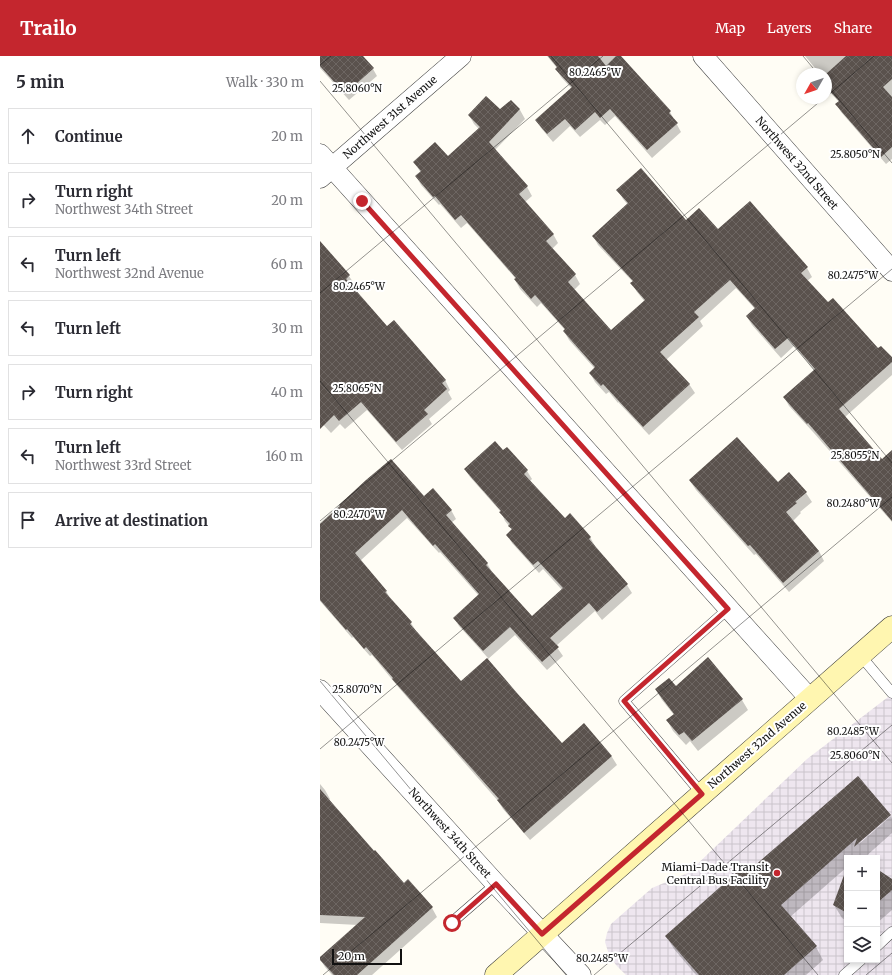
<!DOCTYPE html>
<html lang="en">
<head>
<meta charset="utf-8">
<style>
  :root { --surface:#fff; --page:#f7f7f7; --text:#2b2b33; --muted:#7c7c81; --line:#e1e1e2; --accent:#c4262e }
  body { margin:0; font-family:Merriweather,serif; background:var(--page); color:var(--text) }
  .controls { position:absolute; right:12px; bottom:12px; display:grid; overflow:hidden; border-radius:0px; box-shadow:0 2px 6px #0003 }
  .controls button { width:36px; height:36px; display:grid; place-items:center; padding:0; border:0; border-bottom:1px solid var(--line); background:var(--surface); color:var(--text); font:20px sans-serif }
  .compass { position:absolute; left:476px; top:12px; width:36px; height:36px; border-radius:50%; background:var(--surface); box-shadow:0 2px 6px #0003; rotate:230deg }
  .scale { position:absolute; left:12px; bottom:10px; width:70px; box-sizing:border-box; padding-left:4px; border:2px solid #111; border-top:0; font-size:11px; line-height:14px; white-space:nowrap; color:#111; -webkit-text-stroke:3px #fff; paint-order:stroke }
  .stop { position:absolute; width:12px; height:12px; margin:-9px; border:3px solid #c4262e; border-radius:50%; background:#fff }
  .stop.end { background:#c4262e; border-color:#fff; box-shadow:0 1px 4px #0008 }
  .list { margin:0; padding:0; list-style:none }
  h2 { display:flex; justify-content:space-between; align-items:center; height:52px; margin:0; padding:0 16px; font-size:17px }
  h2 small { font-size:13px; font-weight:400; color:var(--muted) }
  .list li { display:grid; grid-template-columns:26px 1fr auto; gap:12px; align-items:center; box-sizing:border-box; height:56px; margin:0 8px 8px; padding:0 8px; border:1px solid var(--line); border-radius:0px }
  .list b { display:block; font-size:15px; white-space:nowrap }
  .list p { margin:0; font-size:13px; white-space:nowrap; color:var(--muted) }
  .list em { font-size:13px; font-style:normal; color:var(--muted) }
  .icon { flex:none; width:22px; height:22px; fill:none; stroke:currentColor; stroke-width:2; stroke-linecap:round; stroke-linejoin:round }
  .map { position:relative; flex:none; width:572px; height:919px; overflow:hidden }
  header { display:flex; align-items:center; gap:24px; box-sizing:border-box; height:56px; padding:0 20px; background:var(--accent); color:#fff }
  header strong { font-size:19px }
  nav { display:flex; gap:22px; margin-inline-start:auto; font-size:14px }
  main { display:flex }
  aside { flex:1; background:var(--surface) }
  .map>svg:first-child { display:block }
</style>
</head>
<body>
<header>
<strong>Trailo</strong>
<nav><a>Map</a><a>Layers</a><a>Share</a></nav>
</header>
<main>
<aside>
<h2>5 min<small>Walk · 330 m</small></h2>
<ul class="list">
<li><svg class="icon" aria-label="ahead" viewBox="0 0 24 24"><path d="M12 20V5M6 11l6-6 6 6"/></svg><div><b>Continue</b></div><em>20 m</em></li>
<li><svg class="icon" aria-label="right" viewBox="0 0 24 24"><path d="M7 20v-9h11M14 6l5 5-5 5"/></svg><div><b>Turn right</b><p>Northwest 34th Street</p></div><em>20 m</em></li>
<li><svg class="icon" aria-label="left" viewBox="0 0 24 24"><path d="M17 20v-9H6M10 6l-5 5 5 5"/></svg><div><b>Turn left</b><p>Northwest 32nd Avenue</p></div><em>60 m</em></li>
<li><svg class="icon" aria-label="left" viewBox="0 0 24 24"><path d="M17 20v-9H6M10 6l-5 5 5 5"/></svg><div><b>Turn left</b></div><em>30 m</em></li>
<li><svg class="icon" aria-label="right" viewBox="0 0 24 24"><path d="M7 20v-9h11M14 6l5 5-5 5"/></svg><div><b>Turn right</b></div><em>40 m</em></li>
<li><svg class="icon" aria-label="left" viewBox="0 0 24 24"><path d="M17 20v-9H6M10 6l-5 5 5 5"/></svg><div><b>Turn left</b><p>Northwest 33rd Street</p></div><em>160 m</em></li>
<li><svg class="icon" aria-label="arrive" viewBox="0 0 24 24"><path d="M6 21V4h12l-3 4 3 4H6"/></svg><div><b>Arrive at destination</b></div></li>
</ul>
</aside>
<div class="map">
<svg width="572" height="919" viewBox="0 0 572 919">
  <defs>
    <pattern id="industrial-grid" width="8" height="8" patternUnits="userSpaceOnUse"><rect width="8" height="8" fill="#eee6ef"/><path d="M0 4h8M4 0v8" fill="none" stroke="#cbc4cc"/></pattern>
    <pattern id="building-cross-hatch" width="8" height="8" patternUnits="userSpaceOnUse"><rect width="8" height="8" fill="#5a524d"/><path d="M0 0l8 8M0 8l8-8" fill="none" stroke="#6d6662"/></pattern>
  </defs>
  <rect width="100%" height="100%" fill="#fffdf5"/>
  <path fill="url(#industrial-grid)" fill-rule="evenodd" d="M572,638v281h-266l-10,-10 -7,-10 -4,-13 2,-9 4,-9 41,-36 36,-15 119,-114zM527,802h30v102h-30z"/>
  <path fill="#0003" fill-rule="evenodd" d="M0,0h41l12,13 4,7 -28,24 -29,-32z
    M227,0h73l50,56 11,20 -29,26 -37,-42 -10,9 -5,-5 -20,17 -10,-11 -17,16 -12,-14 -5,-8 36,-31 -11,-12 -5,-8 1,-1z
    M485,0h87v103l-6,5 -45,-52 -4,-8 2,-2 -13,-14v-14h-6z
    M191,45l9,9 5,9 -30,31 32,37 5,9 -7,6 28,32 5,9 -6,6 23,26 5,9 -6,6 37,41 34,-29 -8,-10 -5,-9 1,-1 -35,-37 -5,-9 35,-31 -5,-6 -5,-9 68,31 32,10 32,-28 57,65 5,9 -5,4 20,22 51,47 14,9v16l-47,42 37,43 10,-8v70l-79,-90 -24,-26 -5,-9 31,-26 -21,-25 -13,12 -29,-33 -5,-8 8,-8 -19,-21 -36,33 3,5 -37,34 23,24 6,9 -46,42 -31,-33v1l-9,-11 -3,2 -11,-12 -5,-9 5,-4 -26,-29 -5,-9 1,-1 -24,-27 -4,4 -17,-18 -5,-9 1,-1 -49,-56 -6,5 -21,-24 -1,1 -18,-20 -5,-9 5,-3 -7,-11 33,-5 32,-28 -5,-5 -5,-9 31,-4z
    M8,196l21,24 6,9 -3,2 35,40 58,53 5,10 -2,2 4,7 -23,20 3,5 -30,26 -35,-40 -22,19 -5,-5 -9,9 -11,-12v-163z
    M183,396l24,19 5,8 -2,2 35,38 25,18 5,9 -1,1 33,38 5,8 -30,27 -7,-9 -39,35 7,10 -16,14 -32,-35 -28,25 75,85 22,-20 28,32 5,8 -87,75 -27,-31 -5,-8 -99,-113 -27,-33 -2,1 -17,-19 -1,1 -32,-37v-78l46,-42 58,17 27,12 5,9 -5,4 36,40 5,9 40,45 30,-27 -19,-21 -4,4 -27,-30 -5,-8 5,-5 -3,-4 -4,-5 -4,-9 -31,-35 -5,-8zM87,462l32,35 1,-1 39,44 -25,22 5,8 29,32 -27,24 -45,-51 -5,-8 -20,-23 -5,-9 -26,-30z
    M370,425l88,2 28,10 6,9 -12,10 1,1 -8,8 26,30 5,10 -35,31 -33,-38 -2,1 -58,-65z
    M388,602l34,42 6,10 -50,41 -8,-10 -4,4 -13,-14 -6,-11 7,-5 -12,-15 -6,-10 19,-3z
    M537,722l2,66 32,-28 1,3v14l-28,25h-2l-2,-3 -3,3h-10v9l-57,50 26,30 7,13 -17,15h-110l-22,-26 -8,-13 86,-66z
    M0,728l5,6 5,9 -1,1 75,84 4,-3 24,27 5,9 -65,58h-40l-7,-8 -5,-8 38,-34 -38,-2z
    M527,814v51l-5,-3 -8,-13z
    M557,814l15,10v30l-15,13z"/>
  <path fill="url(#building-cross-hatch)" d="M0,0h43l11,12 -29,26 -25,-28z
    M228,0h50l8,10 10,-10h5l50,55 -2,2 9,10 -31,27 -37,-41 -10,9 -5,-6 -20,18 -10,-11 -18,15 -12,-14 37,-33 -17,-18 2,-2z
    M526,0h46v23l-9,8 9,10v50l-11,10 -46,-53 4,-3 -13,-14v-13z
    M166,40l14,13 11,-9 9,9 -31,33 39,44 -9,8 35,40 -8,7 30,33 -8,8 43,48 34,-30 -15,-17 3,-2 -41,-45 36,-33 -12,-13 25,-22 45,52 13,-12 19,21 32,-28 58,66 -7,6 27,29 5,-4 45,50 3,-2 11,11v5l-53,47 43,50 10,-9v71l-84,-98 -1,1 -24,-27 32,-28 -27,-31 -13,11 -29,-33 9,-8 -25,-28 -36,32 5,5 -39,35 30,32 -47,43 -40,-43 -2,2 -12,-13 6,-6 -32,-36 2,-2 -30,-34 -4,4 -17,-20 2,-1 -55,-63 -6,5 -20,-24 -2,1 -18,-21 6,-5 -8,-9 22,-20 13,14 32,-29 -12,-12z
    M0,185l30,34 -4,4 41,47 7,-6 52,60 -4,3 5,6 -23,21 4,4 -32,28 -35,-40 -22,19 -5,-6 -14,14z
    M417,381l41,45 11,-10 18,20 -12,10 2,1 -11,9 33,39 -36,32 -33,-38 -2,1 -59,-66z
    M175,385l8,9 4,-3 21,23 -4,4 41,44 5,-5 21,24 -2,2 39,45 -31,28 -8,-9 -39,35 9,9 -17,15 -32,-35 -27,24 -30,-33 26,-24 -44,-50 -2,2 -31,-36 -47,43 32,38 -2,1 27,30 -2,2 51,57 26,-23 30,35 45,50 22,-20 28,33 -88,77 -27,-33 2,-1 -107,-120 1,-1 -27,-31 -2,2 -17,-20 -1,1 -26,-30v-76l20,-18 -1,-1 27,-25 25,-21 33,37 9,-8 19,22 -6,5 42,48 -2,2 46,51 31,-28 -25,-27 -5,4 -27,-30 6,-6 -4,-3 2,-2 -11,-12 2,-1 -37,-42z
    M388,601l35,42 -51,42 -8,-9 -5,3 -13,-15 8,-6 -19,-25 14,-11 7,8z
    M538,720l33,39 -37,32 3,-9 -76,67 36,41 -33,29h-85l-34,-39 81,-72 6,4z
    M0,733l54,62 1,-1 29,33 4,-4 25,28 -76,68h-23l-14,-15v-3l45,-40 -45,-2z
    M527,811v46l-14,-8z
    M557,813l15,10v11l-15,13z"/>
  <g fill="none" stroke-linecap="round" stroke-linejoin="round">
    <defs>
      <path id="lane" d="M540,599l32,38
        M382,738l-78,-93 104,-92
        M131,867l45,-39
        M557,890l15,-14
        M524,919l17,-15"/>
      <path id="street" d="M383,0l189,215
        M0,98l490,545
        M0,122l141,-122
        M0,634l176,194 85,91"/>
      <path id="secondary" d="M176,919l396,-348"/>
    </defs>
    <use href="#lane" stroke="#444" stroke-width="11"/>
    <use href="#street" stroke="#444" stroke-width="21"/>
    <use href="#secondary" stroke="#333" stroke-width="23"/>
    <use href="#lane" stroke="#fff" stroke-width="10"/>
    <use href="#street" stroke="#fff" stroke-width="20"/>
    <use href="#secondary" stroke="#fff6b0" stroke-width="22"/>
  </g>
  <g fill="none" stroke-linecap="round" stroke-linejoin="round">
    <path stroke="#c4262e" stroke-width="5" d="M42,145l366,408 -104,92 78,93 -160,140 -46,-50 -44,39"/>
  </g>
  <path fill="none" stroke="#111" stroke-width="1" stroke-opacity="0.45" d="M231,0l341,407M483,0l15,18M0,9l11,-9M0,25l572,682M506,28l66,79M506,41l48,-41M0,237l283,-237M0,325l498,594M0,465l504,-423M0,625l246,294M0,693l572,-480M3,919l569,-478M274,919l298,-250M546,919l26,-22"/>
  <circle fill="#c4262e" stroke="#fff" stroke-width="1.5" cx="457" cy="817" r="4"/>
  <g text-anchor="middle" stroke-width="4" stroke-linejoin="round" paint-order="stroke">
    <g font-size="11" fill="#111" stroke="#fff">
      <text transform="translate(70 61) rotate(-41)" y="4">Northwest 31st Avenue</text>
      <text transform="translate(477 107) rotate(49)" y="4">Northwest 32nd Street</text>
      <text transform="translate(437 689) rotate(-41)" y="4">Northwest 32nd Avenue</text>
      <text transform="translate(130 777) rotate(48)" y="4">Northwest 34th Street</text>
    </g>
    <g font-size="11" fill="#111" stroke="#fff" text-anchor="end">
      <text x="449" y="815">Miami-Dade Transit<tspan x="449" dy="13">Central Bus Facility</tspan></text>
    </g>
  </g>
  <g font-size="10" text-anchor="middle" fill="#111" stroke="#fff" stroke-width="4" stroke-linejoin="round" paint-order="stroke">
    <text x="275" y="20">80.2465°W</text>
    <text x="37" y="36">25.8060°N</text>
    <text x="535" y="102">25.8050°N</text>
    <text x="533" y="223">80.2475°W</text>
    <text x="39" y="234">80.2465°W</text>
    <text x="37" y="336">25.8065°N</text>
    <text x="535" y="403">25.8055°N</text>
    <text x="533" y="451">80.2480°W</text>
    <text x="39" y="462">80.2470°W</text>
    <text x="37" y="637">25.8070°N</text>
    <text x="533" y="679">80.2485°W</text>
    <text x="39" y="690">80.2475°W</text>
    <text x="535" y="703">25.8060°N</text>
    <text x="282" y="906">80.2485°W</text>
  </g>
</svg>
<div class="controls">
<button>+</button>
<button>−</button>
<button><svg class="icon" aria-label="layers" viewBox="0 0 24 24"><path d="M12 4l9 5-9 5-9-5zM3 14l9 5 9-5"/></svg></button>
</div>
<svg class="compass" viewBox="-18 -18 36 36"><path d="M0-13l5 13h-10z" fill="#e53935"/><path d="M0 13l5-13h-10z" fill="#7c7c81"/></svg>
<div class="scale">20 m</div>
<div class="stop" style="left:132px;top:867px"></div>
<div class="stop end" style="left:42px;top:145px"></div>
</div>
</main>
</body>
</html>
